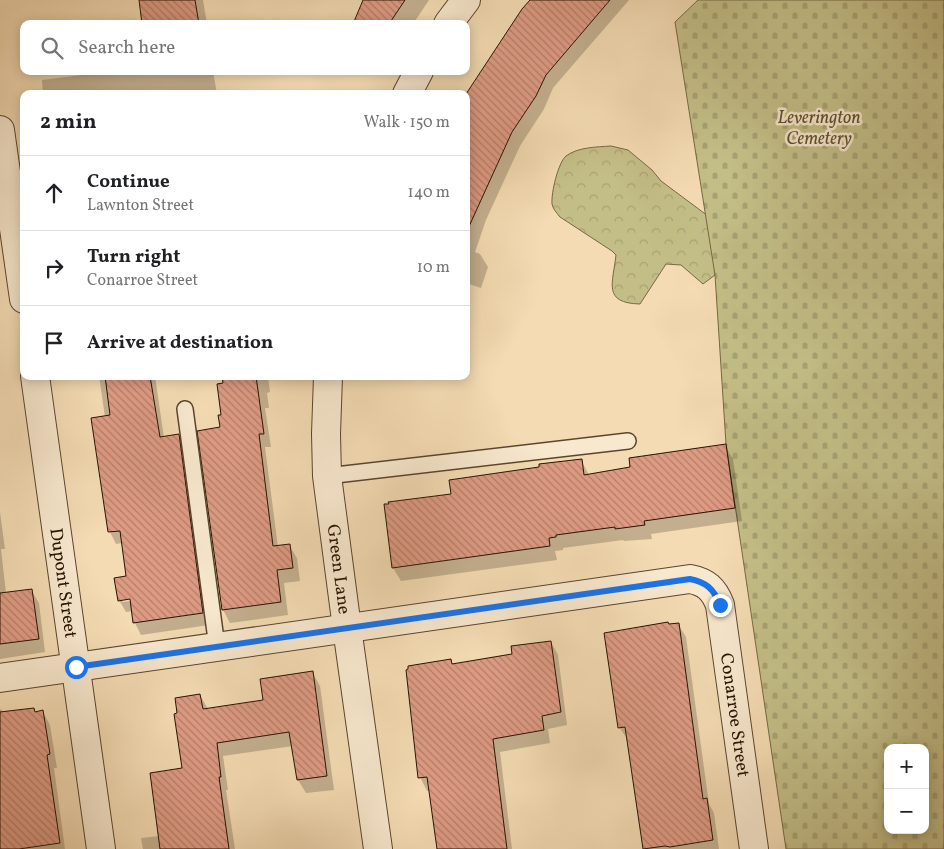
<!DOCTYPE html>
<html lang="en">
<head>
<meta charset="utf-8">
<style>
  :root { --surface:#fff; --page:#f6f6f6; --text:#202124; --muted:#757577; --line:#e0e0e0 }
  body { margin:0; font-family:Vollkorn,serif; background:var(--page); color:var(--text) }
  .controls { position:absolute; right:15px; bottom:15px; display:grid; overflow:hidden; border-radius:10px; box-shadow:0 2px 12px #0003 }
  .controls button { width:45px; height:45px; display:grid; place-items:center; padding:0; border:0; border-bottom:1px solid var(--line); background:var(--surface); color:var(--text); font:25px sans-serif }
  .stop { position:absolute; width:15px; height:15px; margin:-11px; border:4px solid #1a73e8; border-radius:50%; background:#fff }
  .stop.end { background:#1a73e8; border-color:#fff; box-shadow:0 1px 5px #0008 }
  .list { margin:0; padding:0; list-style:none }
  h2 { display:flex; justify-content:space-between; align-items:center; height:65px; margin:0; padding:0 20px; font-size:21px }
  h2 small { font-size:16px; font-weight:400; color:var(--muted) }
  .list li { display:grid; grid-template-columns:32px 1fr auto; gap:15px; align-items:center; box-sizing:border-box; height:75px; padding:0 20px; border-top:1px solid var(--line) }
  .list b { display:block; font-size:19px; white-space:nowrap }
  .list p { margin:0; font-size:16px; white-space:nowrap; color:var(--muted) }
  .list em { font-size:16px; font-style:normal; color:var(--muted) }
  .icon { flex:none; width:28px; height:28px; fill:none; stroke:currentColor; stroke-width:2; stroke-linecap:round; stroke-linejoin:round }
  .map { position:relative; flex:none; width:944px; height:849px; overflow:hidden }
  .search { position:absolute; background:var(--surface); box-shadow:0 2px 12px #0003; left:20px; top:20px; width:450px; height:55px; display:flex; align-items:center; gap:12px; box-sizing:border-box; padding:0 18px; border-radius:10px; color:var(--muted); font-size:19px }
  .panel { position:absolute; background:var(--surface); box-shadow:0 2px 12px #0003; left:20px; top:90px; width:450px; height:290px; border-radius:10px }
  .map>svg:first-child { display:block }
</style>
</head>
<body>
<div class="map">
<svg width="944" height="849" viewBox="0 0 944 849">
  <defs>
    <pattern id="forest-crowns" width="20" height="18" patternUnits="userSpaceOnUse" patternTransform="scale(1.25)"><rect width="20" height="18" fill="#c3be87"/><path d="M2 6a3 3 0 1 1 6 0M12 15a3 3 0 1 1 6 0" fill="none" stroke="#a8a273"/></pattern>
    <pattern id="cemetery-stones" width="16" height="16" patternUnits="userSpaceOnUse" patternTransform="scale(1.25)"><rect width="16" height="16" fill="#c3be87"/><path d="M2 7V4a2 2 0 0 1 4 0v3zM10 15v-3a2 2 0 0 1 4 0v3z" fill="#a8a273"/></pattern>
    <pattern id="building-back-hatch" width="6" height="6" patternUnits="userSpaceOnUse" patternTransform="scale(1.25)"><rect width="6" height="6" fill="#de9b84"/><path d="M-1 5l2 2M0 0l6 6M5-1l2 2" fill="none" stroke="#b47d6a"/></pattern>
  </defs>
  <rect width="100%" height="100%" fill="#f4dbb3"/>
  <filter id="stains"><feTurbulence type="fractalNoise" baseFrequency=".004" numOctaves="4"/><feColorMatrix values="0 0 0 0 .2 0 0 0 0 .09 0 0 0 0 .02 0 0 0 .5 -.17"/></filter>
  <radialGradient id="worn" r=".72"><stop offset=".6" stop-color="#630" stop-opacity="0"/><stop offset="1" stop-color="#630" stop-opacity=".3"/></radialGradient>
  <path fill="url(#forest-crowns)" stroke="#766844" d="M611,146l17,4 24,20 9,11 43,32 13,12 -2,50 -12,9 -22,-19 -15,-1 -26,40c-38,-1 -27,-21 -24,-49l-4,-4 -52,-34c-4,-5 -7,-8 -8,-13 -1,-11 6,-41 14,-48 12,-9 31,-9 45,-10z"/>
  <path fill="url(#cemetery-stones)" stroke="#766844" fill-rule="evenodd" d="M698,0h246v849h-158l-60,-405 -11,-169 -40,-253zM888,748h37v82h-37z"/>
  <path fill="#0003" fill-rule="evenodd" d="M140,0h63l4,24h-64z
    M364,0h65l-16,24h-59z
    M532,0h97l-76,88 -9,21 -24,37 -34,74 -11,32 5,2 8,13 -7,21 -15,-5v-186z
    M89,71h124l4,23h-174l-1,-14 47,-6z
    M99,376h56l9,62 14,-3 7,12 24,178 -68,10 -6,-12 -2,-12 -7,1 -7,-12 8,-23 -5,-34 -6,1 -6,-12 -5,-115zM136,597l1,3 -15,2v-3z
    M223,376h45l2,16 -3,1 2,15h-4l6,39h-6l13,100 11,-2 8,13 3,23 -16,2 4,32 -58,8 -7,-13 -2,-182 3,-44z
    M725,446l8,13 9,62 -91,13 1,5 -28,2 -1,-1 -60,8v2l-8,1 2,9 -156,21 -8,-13 60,-73 88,-27 40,-8 8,15 42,-7z
    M0,512l5,37h-4l5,44 25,-3 8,13 6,49 -45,7z
    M678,624l8,13 23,167 5,9 5,36h-76l-15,-109 -9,-13 50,-102z
    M551,642l7,13 9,70 -19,4 2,14 -50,9 12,97h-74l-8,-59 -3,1 -7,-14 30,-117 3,5 60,-10z
    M312,672l8,14 14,104 -28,3 -8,-13 -5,-34 -70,10 5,34h-2l9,59h-92l-2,-11 18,-2 24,-67 17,-74 8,14 57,-8z
    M0,709l5,4 28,-4 3,4 7,-1 7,13 7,43h-3l11,81h-65z"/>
  <path fill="url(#building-back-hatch)" stroke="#281300" d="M139,0h56l4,24h-57z
    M363,0h42l-16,24h-36z
    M530,0h80l-64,75 -10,21 -24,36 -46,101v-139l56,-85z
    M105,376h45l10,61 19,-3 24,179 -70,10 -3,-24 -12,2 -4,-23 12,-2 -6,-45 -12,1 -17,-114 19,-3z
    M222,376h34l8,58h-5l14,112 17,-2 3,24 -16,2 4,32 -59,8 -25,-179 23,-4 -2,-12h3l-4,-31 6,-1z
    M726,444l9,64 -91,13 1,4 -30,4v-2l-59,8v2l-7,1 1,8 -158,22 -8,-64h5l-1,-2 63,-8 -2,-14 90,-13v-3l43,-5 2,16 46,-8 -1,-9z
    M32,589l7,50 -39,5v-51z
    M668,622l1,2 10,-1 24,176 4,-1 6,42 -43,7 -5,-1 -22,3 -18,-122 -7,1 -14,-95z
    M551,641l10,71 -19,4 2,14 -51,9 14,110h-70l-10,-72 -9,1 -12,-108 2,-1v-3l43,-7 1,5 60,-10 -1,-8z
    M313,671l14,105 -30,4 -8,-48 -72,11 4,34h-2l10,72h-69l-10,-76 32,-5 -8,-54 3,-1 -2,-15 25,-4 3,15 60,-9 -3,-21z
    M34,708l1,4 8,-2 7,44 -3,1 13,88 -41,6h-19v-137z"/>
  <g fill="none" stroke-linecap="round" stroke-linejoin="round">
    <defs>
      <path id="lane" d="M185,409l32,238
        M327,476l301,-35"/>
      <g id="street">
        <path d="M448,24l18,-24"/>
        <path d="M407,94l12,-23"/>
        <path d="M0,130l24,169"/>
        <path id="s1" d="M35,376l66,473"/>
        <path id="s2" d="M328,376l-2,58 1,42 20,152 31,221"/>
        <path id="s3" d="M0,678l690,-99c16,3 24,10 30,26l34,244"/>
      </g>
    </defs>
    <use href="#lane" stroke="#5b452d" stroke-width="18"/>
    <use href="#street" stroke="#5b452d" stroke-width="30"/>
    <use href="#lane" stroke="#f8e8ce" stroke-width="15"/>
    <use href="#street" stroke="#f8e8ce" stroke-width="28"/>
  </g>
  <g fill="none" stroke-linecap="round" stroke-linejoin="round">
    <path stroke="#1a73e8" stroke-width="6" d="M76,667l614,-88c16,3 24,10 30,26"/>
  </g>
  <g text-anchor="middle" stroke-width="5" stroke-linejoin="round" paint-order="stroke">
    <g font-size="18" font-style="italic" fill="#5e4f2f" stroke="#f8e8ce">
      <text x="819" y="123">Leverington<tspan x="819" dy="21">Cemetery</tspan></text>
    </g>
    <g font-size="18" fill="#281300" stroke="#f8e8ce">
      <text dy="6" stroke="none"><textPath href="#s2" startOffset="194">Green Lane</textPath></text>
      <text dy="6" stroke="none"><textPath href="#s1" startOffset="209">Dupont Street</textPath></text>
      <text dy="6" stroke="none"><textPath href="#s3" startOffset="850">Conarroe Street</textPath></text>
    </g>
  </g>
  <rect width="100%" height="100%" filter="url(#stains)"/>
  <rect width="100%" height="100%" fill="url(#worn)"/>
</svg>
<div class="controls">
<button>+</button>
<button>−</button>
</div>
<div class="stop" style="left:76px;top:667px"></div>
<div class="stop end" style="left:720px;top:605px"></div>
<div class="search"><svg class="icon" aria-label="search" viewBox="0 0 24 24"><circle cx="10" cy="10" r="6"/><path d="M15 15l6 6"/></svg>Search here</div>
<section class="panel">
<h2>2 min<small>Walk · 150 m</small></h2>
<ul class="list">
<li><svg class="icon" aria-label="ahead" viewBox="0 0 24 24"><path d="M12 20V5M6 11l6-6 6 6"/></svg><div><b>Continue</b><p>Lawnton Street</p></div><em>140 m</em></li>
<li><svg class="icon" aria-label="right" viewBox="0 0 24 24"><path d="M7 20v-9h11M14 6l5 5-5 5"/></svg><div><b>Turn right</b><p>Conarroe Street</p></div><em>10 m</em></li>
<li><svg class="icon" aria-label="arrive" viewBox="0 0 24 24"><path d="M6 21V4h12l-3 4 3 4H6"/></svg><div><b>Arrive at destination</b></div></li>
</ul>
</section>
</div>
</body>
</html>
